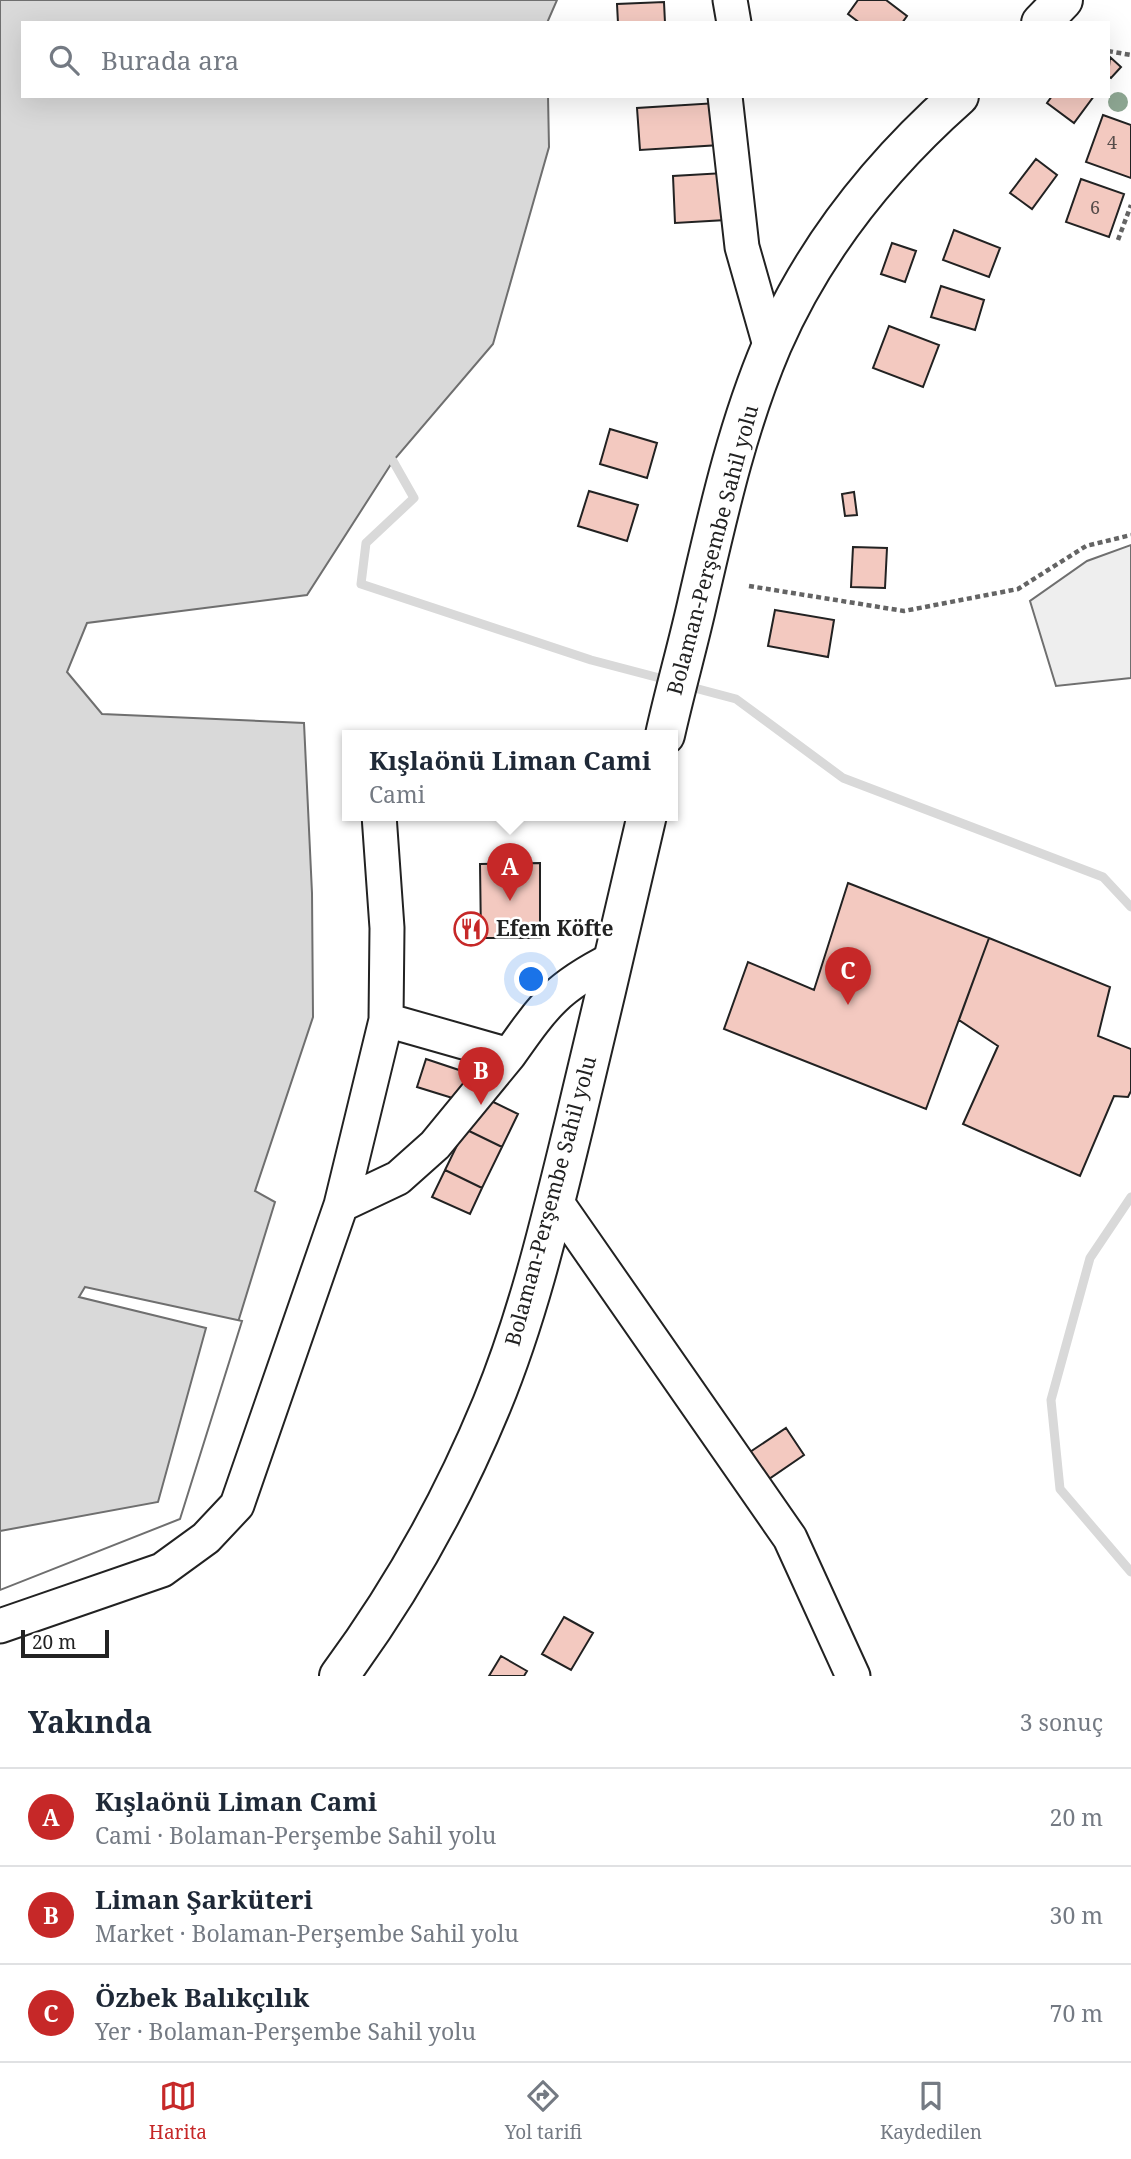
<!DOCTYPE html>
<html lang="tr">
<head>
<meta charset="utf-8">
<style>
  :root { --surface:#fff; --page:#f2f2f3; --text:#1f2937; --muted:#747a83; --line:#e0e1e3; --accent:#c62828 }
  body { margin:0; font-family:"Noto Serif",serif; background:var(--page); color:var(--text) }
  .scale { position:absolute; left:21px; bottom:18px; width:88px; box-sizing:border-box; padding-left:7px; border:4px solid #222; border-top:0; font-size:19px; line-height:24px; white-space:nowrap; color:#222; -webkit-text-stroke:5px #fff; paint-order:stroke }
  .you { position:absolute; left:532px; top:980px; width:24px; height:24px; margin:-18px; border:5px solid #fff; border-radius:50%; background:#1a73e8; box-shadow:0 0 0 10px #1a73e833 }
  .badge { display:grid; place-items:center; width:46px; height:46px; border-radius:50%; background:var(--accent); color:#fff; font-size:23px; font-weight:700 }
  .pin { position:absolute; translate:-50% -58px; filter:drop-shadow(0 2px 4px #0008) }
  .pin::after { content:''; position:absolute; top:37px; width:24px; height:21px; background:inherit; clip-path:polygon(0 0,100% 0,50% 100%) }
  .popup { position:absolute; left:342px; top:730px; width:336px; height:91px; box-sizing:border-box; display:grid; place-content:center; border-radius:0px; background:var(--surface); filter:drop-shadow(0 2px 5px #0005); font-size:23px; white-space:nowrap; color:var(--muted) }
  .popup b { font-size:26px; color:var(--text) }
  .popup::after { content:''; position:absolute; left:50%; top:100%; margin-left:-14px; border:14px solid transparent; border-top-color:var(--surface) }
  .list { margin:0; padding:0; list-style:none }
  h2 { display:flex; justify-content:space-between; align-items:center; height:91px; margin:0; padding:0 28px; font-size:30px }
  h2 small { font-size:23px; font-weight:400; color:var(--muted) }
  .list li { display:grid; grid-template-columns:46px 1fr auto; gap:21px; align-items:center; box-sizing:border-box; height:98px; padding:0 28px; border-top:2px solid var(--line) }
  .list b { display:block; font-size:26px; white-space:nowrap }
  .list p { margin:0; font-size:23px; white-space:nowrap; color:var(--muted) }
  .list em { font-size:23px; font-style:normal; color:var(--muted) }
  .icon { flex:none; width:38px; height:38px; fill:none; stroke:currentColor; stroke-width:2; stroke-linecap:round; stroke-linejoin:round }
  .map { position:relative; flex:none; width:1131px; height:1676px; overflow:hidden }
  .search { position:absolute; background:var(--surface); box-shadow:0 7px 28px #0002; left:21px; right:21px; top:21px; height:77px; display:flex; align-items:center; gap:18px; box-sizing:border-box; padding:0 24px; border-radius:0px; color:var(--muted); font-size:26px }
  .sheet { height:385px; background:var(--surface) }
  nav { display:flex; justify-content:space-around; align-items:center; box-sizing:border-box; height:98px; border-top:2px solid var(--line); background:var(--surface); font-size:19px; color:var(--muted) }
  nav a { display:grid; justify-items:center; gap:4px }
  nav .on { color:var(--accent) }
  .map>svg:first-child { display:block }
</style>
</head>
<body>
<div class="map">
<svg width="1131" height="1676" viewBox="0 0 1131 1676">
  <rect width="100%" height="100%" fill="#fff"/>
  <path fill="#eee" stroke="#6f6f6f" stroke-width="2" d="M1131,545v133l-75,8 -26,-85 57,-40z"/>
  <path fill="#d9d9d9" stroke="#6f6f6f" stroke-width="2" d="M0,0h557l-10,23h-524v73h525l1,51 -56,197 -100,117 -86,134 -220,28 -20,49 35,42 202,9 8,170 1,124 -58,174 20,11 -97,315 -178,70z"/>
  <path fill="#fff" stroke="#6f6f6f" stroke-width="2" d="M85,1287l157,34 -62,198 -180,71v-59l158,-29 48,-174 -127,-31z"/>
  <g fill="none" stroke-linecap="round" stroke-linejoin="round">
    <path stroke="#d9d9d9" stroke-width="9" d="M393,461l21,37 -48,45 -5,41 230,76 80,21
      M687,686l49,13 107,79 260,99 28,30
      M1131,1197l-41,61 -39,142 9,89 71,83"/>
  </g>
  <path fill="#f3c9c0" stroke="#222" stroke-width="2" d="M858,0h28l21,16 -5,7h-42l-12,-9z
    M664,2l1,21h-47l-1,-19z
    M1110,57l11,10 -10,11 -3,-2z
    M1052,96h42l-20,27 -27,-20z
    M717,103l3,42 -80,5 -3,-42z
    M1103,115l28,10v53l-45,-16z
    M1036,159l21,16 -25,34 -22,-16z
    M724,173l2,47 -51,3 -2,-47z
    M1081,179l43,15 -15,43 -43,-15z
    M954,230l46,18 -11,29 -46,-17z
    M892,243l24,8 -11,31 -24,-8z
    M941,286l43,14 -9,30 -44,-13z
    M889,326l50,19 -16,42 -50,-19z
    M610,429l47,14 -10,35 -47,-14z
    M589,491l49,14 -11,36 -49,-15z
    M854,492l3,23 -12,1 -3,-22z
    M853,547l34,1 -2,40 -34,-1z
    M775,610l59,10 -6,37 -60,-11z
    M540,863v75h-59l-1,-74z
    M848,883l141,55 -63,171 -202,-80 24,-67 66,28z
    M989,938l121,49 -12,49 33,13v42l-3,6 -14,-1 -34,80 -117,-52 35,-78 -39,-26z
    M426,1059l45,15 -9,27 -45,-14z
    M481,1096l37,18 -16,33 -37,-18z
    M465,1129l37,18 -20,41 -37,-18z
    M445,1170l37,18 -12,26 -38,-17z
    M786,1428l18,27 -38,26 -19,-27z
    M564,1617l29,16 -22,37 -29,-16z
    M501,1656l26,15 -3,5h-35z"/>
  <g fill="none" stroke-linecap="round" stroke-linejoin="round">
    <defs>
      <path id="minor" d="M730,0l4,23
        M725,96l17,151 29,102
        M386,1020l123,35c36,-51 48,-68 104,-96
        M555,1200l235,338 63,138
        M341,1205l57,-27 37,-33 74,-90
        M0,1626l162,-56 44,-32 31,-33 104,-300 45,-185 1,-92 -8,-113"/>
      <path id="major" d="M1041,23l22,-23
        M665,735c10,-45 23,-90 33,-135 20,-86 39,-173 74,-255 42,-96 108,-179 187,-249
        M339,1676c62,-84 113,-175 153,-272 37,-90 59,-185 82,-279 25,-103 49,-207 73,-310"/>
    </defs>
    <use href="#minor" stroke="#222" stroke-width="37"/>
    <use href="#major" stroke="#222" stroke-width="42"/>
    <path stroke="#646464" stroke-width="4.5" stroke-dasharray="5 3.5" stroke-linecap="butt" d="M1108,51l23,4
      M1118,240l13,-35
      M749,586l155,25 114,-22 68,-43 45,-11"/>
    <use href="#minor" stroke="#fff" stroke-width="33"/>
    <use href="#major" stroke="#fff" stroke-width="38"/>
  </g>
  <circle fill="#8da692" cx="1118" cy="102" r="10"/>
  <defs>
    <symbol id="restaurant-ring" viewBox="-11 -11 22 22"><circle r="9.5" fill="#fff" stroke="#c62828" stroke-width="1.5"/><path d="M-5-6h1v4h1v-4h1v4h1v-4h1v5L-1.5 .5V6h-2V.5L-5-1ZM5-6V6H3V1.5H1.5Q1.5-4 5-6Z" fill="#c62828"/></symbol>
  </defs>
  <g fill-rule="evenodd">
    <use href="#restaurant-ring" x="452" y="910" width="38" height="38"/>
  </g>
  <g text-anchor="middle" stroke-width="5" stroke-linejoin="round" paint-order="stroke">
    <g font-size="18" fill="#564c4a">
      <text x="1112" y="149">4</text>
      <text x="1095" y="214">6</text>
    </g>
    <g font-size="21" fill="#222" stroke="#fff">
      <text transform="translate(713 550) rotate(-75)" y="7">Bolaman-Perşembe Sahil yolu</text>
      <text transform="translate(551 1201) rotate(-75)" y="7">Bolaman-Perşembe Sahil yolu</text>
    </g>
    <g font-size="21" font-weight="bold" fill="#222" stroke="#fff" text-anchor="start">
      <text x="496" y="936">Efem Köfte</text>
    </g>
  </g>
</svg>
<div class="scale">20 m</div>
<div class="you"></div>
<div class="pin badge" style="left:510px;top:901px">A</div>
<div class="popup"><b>Kışlaönü Liman Cami</b>Cami</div>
<div class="pin badge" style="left:481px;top:1105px">B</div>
<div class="pin badge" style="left:848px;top:1005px">C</div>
<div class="search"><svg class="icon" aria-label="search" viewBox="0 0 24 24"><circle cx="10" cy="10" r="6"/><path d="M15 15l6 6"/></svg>Burada ara</div>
</div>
<section class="sheet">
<h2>Yakında<small>3 sonuç</small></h2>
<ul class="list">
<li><span class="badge">A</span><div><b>Kışlaönü Liman Cami</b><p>Cami · Bolaman-Perşembe Sahil yolu</p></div><em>20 m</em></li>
<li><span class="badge">B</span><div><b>Liman Şarküteri</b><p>Market · Bolaman-Perşembe Sahil yolu</p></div><em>30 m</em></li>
<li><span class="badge">C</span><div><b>Özbek Balıkçılık</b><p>Yer · Bolaman-Perşembe Sahil yolu</p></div><em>70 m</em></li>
</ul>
</section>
<nav>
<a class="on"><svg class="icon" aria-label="map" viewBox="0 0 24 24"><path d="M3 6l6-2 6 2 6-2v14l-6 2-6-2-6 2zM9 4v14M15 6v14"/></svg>Harita</a>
<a><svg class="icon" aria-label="directions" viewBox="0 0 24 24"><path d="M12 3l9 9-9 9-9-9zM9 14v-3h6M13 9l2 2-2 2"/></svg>Yol tarifi</a>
<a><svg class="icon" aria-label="saved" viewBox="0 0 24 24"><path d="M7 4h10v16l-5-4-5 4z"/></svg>Kaydedilen</a>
</nav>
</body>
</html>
